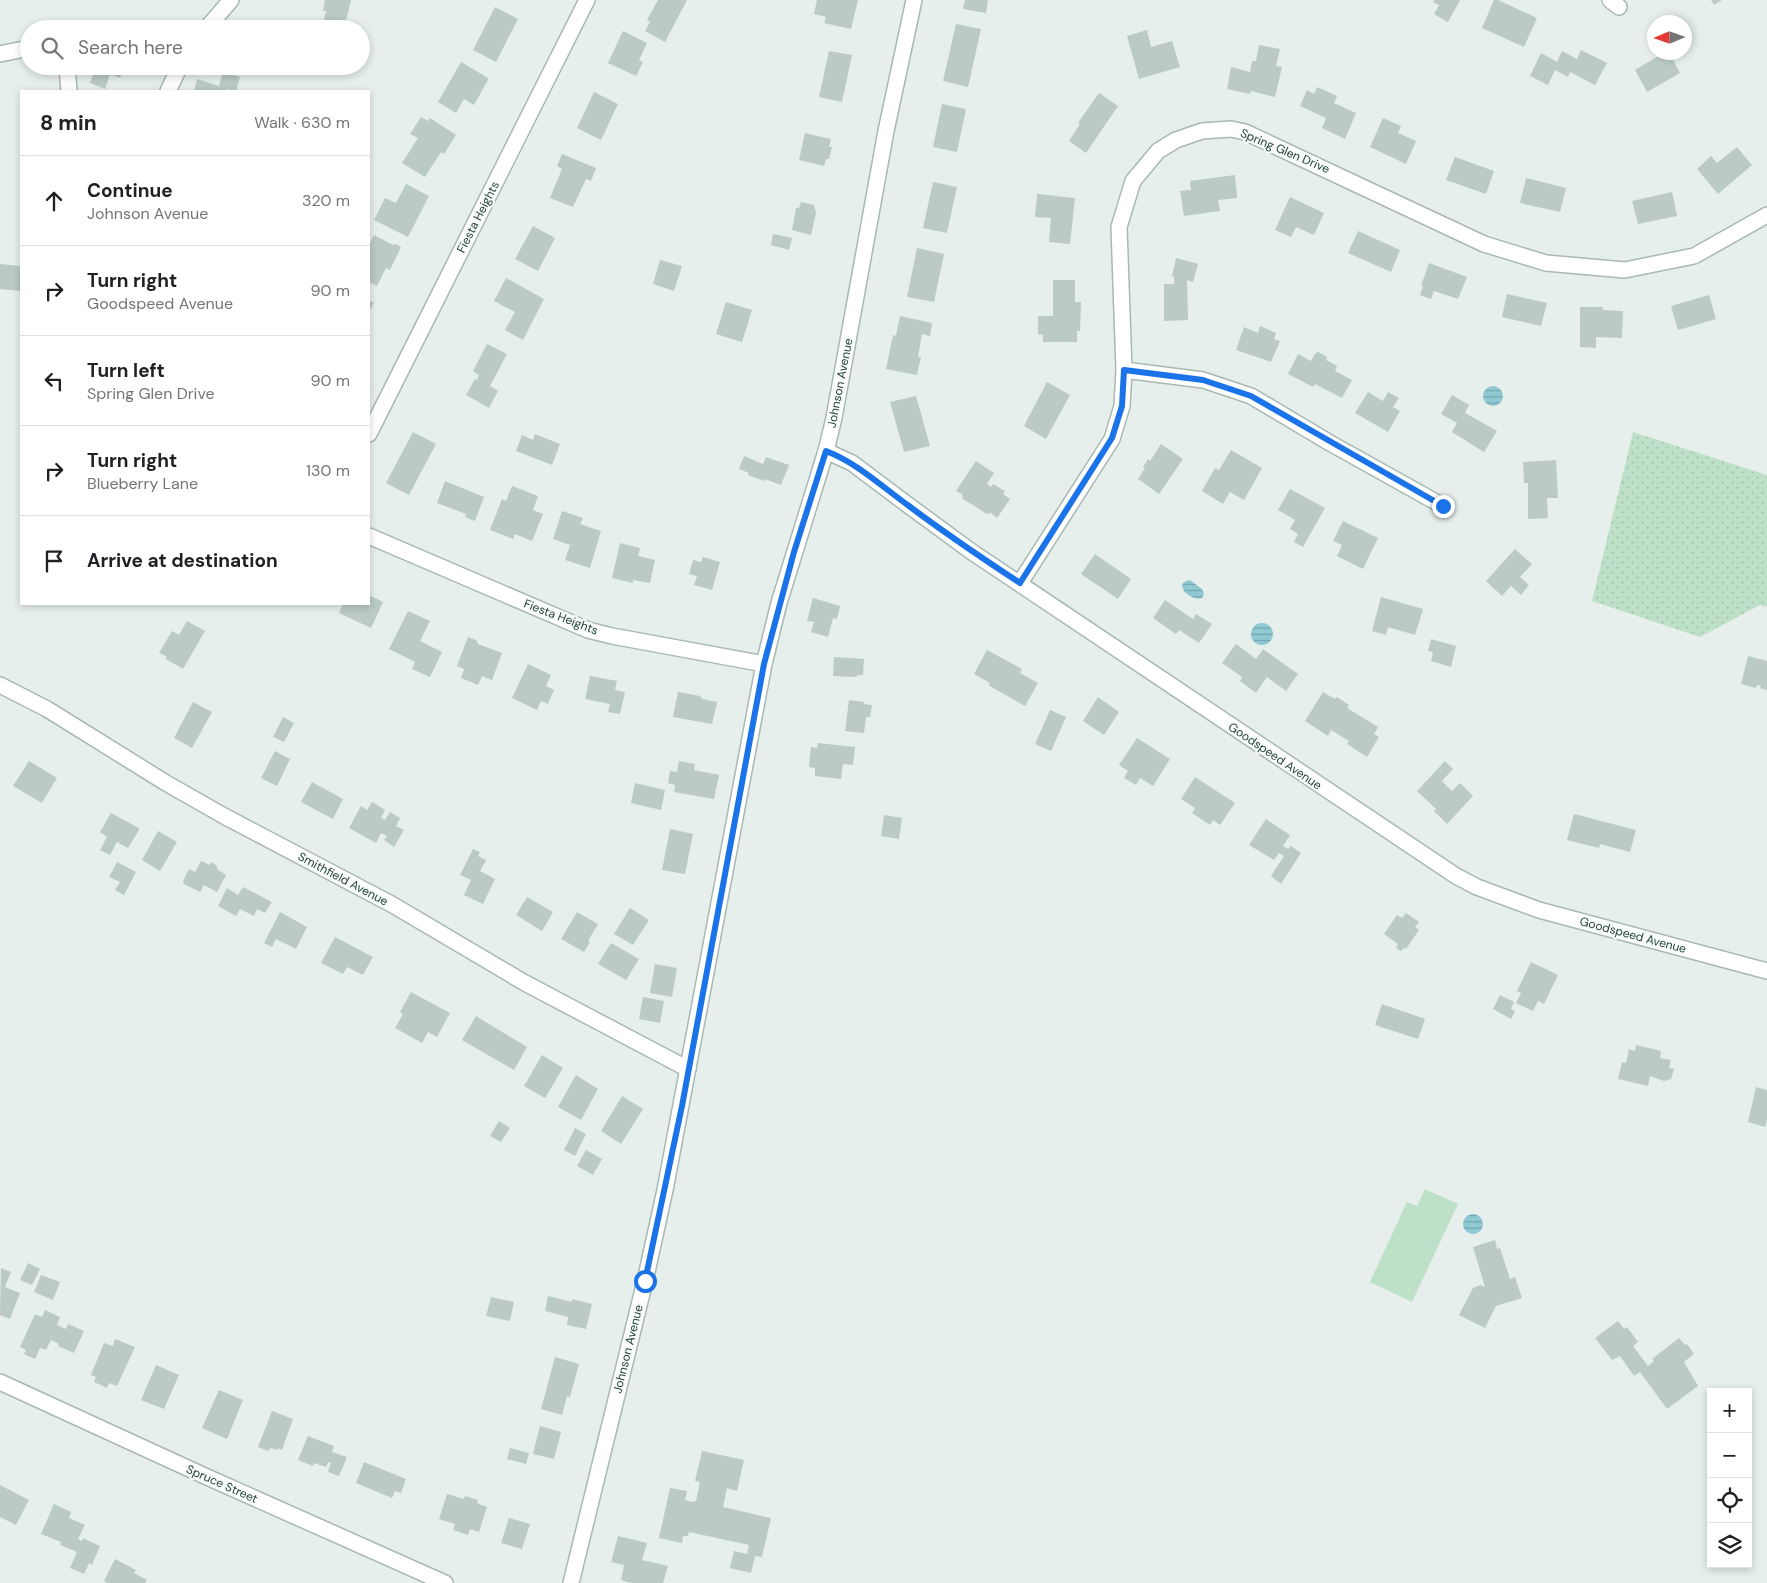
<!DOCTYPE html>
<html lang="en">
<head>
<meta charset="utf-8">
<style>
  :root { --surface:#fff; --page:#f6f6f6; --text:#202124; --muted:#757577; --line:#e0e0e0 }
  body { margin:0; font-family:"DM Sans",sans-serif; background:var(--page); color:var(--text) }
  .controls { position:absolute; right:15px; bottom:15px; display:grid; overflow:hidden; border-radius:0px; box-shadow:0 2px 8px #0003 }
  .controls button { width:45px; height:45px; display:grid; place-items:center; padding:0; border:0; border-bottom:1px solid var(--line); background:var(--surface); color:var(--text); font:25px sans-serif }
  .compass { position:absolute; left:1647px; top:15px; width:45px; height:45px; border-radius:50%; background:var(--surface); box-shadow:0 2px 8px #0003; rotate:268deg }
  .stop { position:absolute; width:15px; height:15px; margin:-11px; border:4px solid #1a73e8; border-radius:50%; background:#fff }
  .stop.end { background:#1a73e8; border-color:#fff; box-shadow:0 1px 5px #0008 }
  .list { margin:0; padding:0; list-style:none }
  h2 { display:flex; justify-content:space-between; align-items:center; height:65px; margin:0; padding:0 20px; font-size:21px }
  h2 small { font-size:16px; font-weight:400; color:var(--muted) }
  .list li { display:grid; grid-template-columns:32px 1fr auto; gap:15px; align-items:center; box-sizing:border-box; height:90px; padding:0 20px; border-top:1px solid var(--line) }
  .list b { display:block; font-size:19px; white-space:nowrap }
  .list p { margin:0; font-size:16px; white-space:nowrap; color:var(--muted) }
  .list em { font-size:16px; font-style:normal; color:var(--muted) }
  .icon { flex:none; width:28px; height:28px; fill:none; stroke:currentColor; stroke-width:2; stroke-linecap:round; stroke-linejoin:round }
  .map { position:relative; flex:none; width:1767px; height:1583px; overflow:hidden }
  .search { position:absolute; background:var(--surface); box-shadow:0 2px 8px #0003; left:20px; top:20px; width:350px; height:55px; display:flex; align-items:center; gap:12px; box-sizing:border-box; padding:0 18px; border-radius:28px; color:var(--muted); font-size:19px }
  .panel { position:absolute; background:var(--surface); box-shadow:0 2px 8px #0003; left:20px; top:90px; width:350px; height:515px; border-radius:0px }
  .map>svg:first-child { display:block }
</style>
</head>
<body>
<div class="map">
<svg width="1767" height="1583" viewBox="0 0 1767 1583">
  <defs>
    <pattern id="grass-dots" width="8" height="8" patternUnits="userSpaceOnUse" patternTransform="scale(1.25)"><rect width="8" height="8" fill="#bfe0c8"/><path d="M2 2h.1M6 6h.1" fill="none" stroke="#a4c1ad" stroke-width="1.8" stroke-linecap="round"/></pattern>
    <pattern id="water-rules" width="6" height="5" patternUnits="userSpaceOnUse" patternTransform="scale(1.25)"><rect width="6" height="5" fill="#8ec9d4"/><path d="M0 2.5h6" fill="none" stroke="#74a5ad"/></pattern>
  </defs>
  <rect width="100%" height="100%" fill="#e6efeb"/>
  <path fill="url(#grass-dots)" d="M1633,432l134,43v132l-7,-2 -60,32 -108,-36z"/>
  <path fill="#bfe0c8" d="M1425,1189l33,15 -46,98 -42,-20 37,-80 10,4z"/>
  <path fill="url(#water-rules)" d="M1483 396a10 10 0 1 1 20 0a10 10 0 1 1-20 0Z
    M1190,580l12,9 2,5 -2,4c-11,4 -31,-15 -12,-18z
    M1251 634a11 11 0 1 1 22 0a11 11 0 1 1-22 0Z
    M1463 1224a10 10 0 1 1 20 0a10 10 0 1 1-20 0Z"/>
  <path fill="#bbcac4" d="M325,0h26l-7,29h-22l4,-18h-3z
    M658,0h29l-22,42 -20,-11 5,-9 -3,-2z
    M817,0h41l-7,29 -27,-6 2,-6 -12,-3z
    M965,0h23l-2,13 -23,-4z
    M1434,0h26l-12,22 -14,-8 5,-9 -6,-3z
    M1494,0h4l39,18 -13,29 -42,-19z
    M1711,0h11l-8,5z
    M495,7l23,12 -22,43 -23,-12z
    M956,24l25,5 -13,58 -25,-6z
    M1147,30l4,17 21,-6 8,26 -41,12 -12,-43z
    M623,31l24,12 -8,17 4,2 -7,14 -28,-13z
    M1259,45l21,4 -4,17 6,1 -7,30 -24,-6 -1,3 -23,-5 4,-22 19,5 2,-11h4z
    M1581,50l26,13 -12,22 -25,-13 -2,5 -13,-7 -7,15 -18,-9 11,-23 16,9 5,-11 15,8z
    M829,51l23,4 -10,47 -23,-5z
    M1665,52h4l11,21 -33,19 -12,-22z
    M461,62l27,16v2l-14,25 -10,-6 -8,14 -18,-11z
    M96,66h28l-4,12 -10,-4 -5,15 -15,-6z
    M223,72l17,5 -4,14 -10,-2v2h-32l3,-12 22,7z
    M1317,87l20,9 -3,7 22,10 -11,26 -23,-11 4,-10 -26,-12 7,-16 7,4z
    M594,92l24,12 -17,36 -24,-12z
    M1099,93l19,13 -32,47 -17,-12 11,-17 -2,-1z
    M942,104l24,5 -9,43 -24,-5z
    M421,117l7,4 2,-3 26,17 -12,19 -3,-2 -16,25 -23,-14 16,-25 -8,-4z
    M1383,118l18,8 -3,7 18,8 -10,23 -36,-17z
    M805,133l26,6 -2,8h3l-3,12h-3l-2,7 -25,-6z
    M1737,147l15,18 -34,29 -21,-25 14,-13 6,7z
    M562,154l34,14 -5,13 -5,-2 -13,28 -23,-9 12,-29 -5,-3z
    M1455,157l39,14 -8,23 -40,-14z
    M1235,175l2,23 -19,2 2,11 -36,5 -4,-25 11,-1 -1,-9z
    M1526,178l40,10 -6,24 -40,-9z
    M933,182l24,5 -10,46 -24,-5z
    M406,184l23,12 -21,41 -34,-17 11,-22 11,5z
    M1672,192l5,24 -39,8 -6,-23z
    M1037,194l38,4 -5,46 -21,-2 2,-24 -16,-1z
    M1290,197l34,16 -10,22 -18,-8 -5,10 -16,-7z
    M801,202l13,3 2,8 -5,22 -19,-5 4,-22h3z
    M533,226l22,12 -17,33 -23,-12z
    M1358,231l42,19 -9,22 -43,-19z
    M773,234l19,4 -3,12 -18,-5z
    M374,235l19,10 3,-1 5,3 -11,23 -4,-2 -9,18 -8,-4v-37z
    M917,248l27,6 -10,48 -27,-5z
    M1176,258l22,6 -5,18 -6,-2 1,40 -24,1v-37h10v-7l-2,-1z
    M660,260l22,6 -8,25 -21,-7z
    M1429,263l38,14 -9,22 -24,-8 -3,8 -11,-4 3,-9h-2z
    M0,264l21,2 -1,25 -20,-2z
    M506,278l38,21 -21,41 -18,-10 10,-18 -21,-11z
    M1053,280h22v22h6l-1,29h-3v11h-34v-7l-5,-1v-18h15z
    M1507,294l40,9 -6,23 -39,-9z
    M1709,295l7,24 -38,11 -7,-24z
    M369,300l5,3 -5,9z
    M726,302l26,8 -10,32 -26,-8z
    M1580,307h23v3l20,1 -1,27 -26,-1v11l-16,-1z
    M900,316l32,7 -2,13 -8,-2 -4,23h3l-4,18 -31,-6 7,-34 3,1z
    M1260,326l16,7 -2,6 6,2 -9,21 -35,-12 8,-23 14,6z
    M487,344l20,10 -17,32 8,5 -9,17 -23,-13 9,-16 2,1 2,-5 -6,-4z
    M1318,352l9,5 -1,3 11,6 -2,5 17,9 -10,18 -27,-14 -2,3 -25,-13 10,-20 13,7 4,-7z
    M1047,382l23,13 -24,44 -22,-13z
    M1368,392l15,9 5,-9 11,6 -6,9 7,4 -12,21 -33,-19z
    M1452,395l17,10 -4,8 32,18 -13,21 -32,-20 5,-9 -16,-9z
    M916,396l14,50 -26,6 -14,-50z
    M413,432l23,12 -27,51 -23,-12z
    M535,434l25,10 -8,21 -36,-14 6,-16 11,5z
    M1161,444l22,15 -24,35 -21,-15 7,-11 -2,-1 5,-8 2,2z
    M1231,450l31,18 -18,32 -14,-8 -7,12 -21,-13 13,-23 4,2z
    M744,456l19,8 3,-7 23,8 -8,20 -16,-6 -1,2 -16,-6 1,-2 -10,-4z
    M1556,460l2,38h-11l1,20 -20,1v-36h-4l-1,-21z
    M976,461l18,12 -7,11 4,3 2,-3 12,7 -2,3 7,5 -13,19 -6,-5 -4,1 -24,-15 -1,-5 -6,-3z
    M445,481l39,16 -9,24 -10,-4 1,-3 -29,-11z
    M512,486l26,10 -5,14 10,4 -11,27 -17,-7 -2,5 -23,-9 12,-31 4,2z
    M1290,489l35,19 -22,39 -9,-5 4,-8 -8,-5 5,-9 -17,-10z
    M562,511l21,7 -3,6 21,7 -11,37 -25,-8 5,-15 -17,-6z
    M1343,521l35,17 -15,31 -26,-13 5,-11 -9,-4z
    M620,543l20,5 -2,8 17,4 -5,23 -17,-3v3l-21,-5z
    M1515,549l17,15 -12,13 9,8 -8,10 -10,-9 -9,10 -16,-15z
    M1095,554l36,25 -13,20 -37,-25z
    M703,557l17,5 -8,28 -18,-5 3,-9 -8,-2 4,-14 8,2z
    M369,595l14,7 -12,26 -32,-15 4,-9h26z
    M1381,597l42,12 -8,26 -27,-8 -2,8 -14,-4z
    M813,598l27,8 -3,13 -4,-1 -5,19 -17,-5 3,-10 -7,-1z
    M1165,600l28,19 3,-5 16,10 -13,19 -20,-13 -3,4 -23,-16z
    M408,611l22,10 -10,20 22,11 -12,25 -18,-8 3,-7 -26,-13z
    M187,621l18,10 -22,38 -17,-10v-3l-7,-3 13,-22 7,4z
    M468,637l8,3 2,4 24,9 -10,27 -10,-4 -4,9 -17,-7 3,-9 -7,-3z
    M1431,639l25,7 -5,21 -20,-6 2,-9 -5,-1z
    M1236,644l20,15 7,-10 35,25 -12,17 -19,-14 -11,16 -16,-12 2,-4 -20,-14z
    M987,650l35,19 -2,4 18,10 -13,23 -37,-21 2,-2 -16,-9z
    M1748,656l19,5v29l-7,-2 1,-2 -4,-1 -1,3 -15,-4z
    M834,657l30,2 -1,16h-5l-2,2 -23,-1z
    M528,664l23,11 -5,11 8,4 -6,14 -7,-3 -4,9 -25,-12z
    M590,676l27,5 -2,9 10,2 -5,22 -12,-2 2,-8 -25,-5z
    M678,692l22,4 2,3 15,3 -5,22 -39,-7z
    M1323,692l12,7 2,-2 12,8 -2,3 31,19 -4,7 5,3 -12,20 -20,-13 2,-3 -18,-11 -3,6 -23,-15z
    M1098,697l21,15 -15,23 -21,-14z
    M849,700l15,2v2l8,1 -2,12h-4l-2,16 -19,-2z
    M193,702l19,10 -20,36 -18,-10z
    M1050,710l16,7 -15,34 -16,-7z
    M283,717l11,6 -10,19 -11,-5z
    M1137,738l33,21 -17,27 -13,-8 -4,7 -12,-7 4,-7 -9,-6z
    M818,743l37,4 -2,18 -10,-1 -2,15 -26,-3v-8l-6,-1 2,-20 6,1z
    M275,751l15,8 -13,27 -16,-8z
    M29,761l28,17 -15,25 -29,-17z
    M679,761l16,3 -1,6 25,5 -5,24 -40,-7 1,-7 -7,-2 2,-12 7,1z
    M1445,761l8,8 -11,12 10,10 8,-8 13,13 -26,28 -13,-13 2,-2 -19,-18z
    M1195,777l40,26 -15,22 -7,-5 -3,5 -18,-12 3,-5 -14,-9z
    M312,782l31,17 -10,20 -32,-17z
    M635,783l30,7 -4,20 -30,-7z
    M372,802l13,8 -4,8 4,2 5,-8 10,6 -4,8 8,4 -10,17 -10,-7 3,-4 -6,-3 -5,10 -27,-15 12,-22 6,4z
    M111,813l28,15v2l-11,18 -11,-6 -7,13 -10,-5 7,-13 -7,-5z
    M1574,814l62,16 -6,22 -30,-8 -1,4 -32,-8z
    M884,815l18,3 -3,21 -18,-3z
    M1266,819l24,16 -7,11 5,3 3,-3 10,7 -20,31 -10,-8 13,-20 -5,-3 -5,7 -25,-15z
    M670,829l23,5 -8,40 -23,-4z
    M158,831l19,11 -17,29 -18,-11z
    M473,849l7,3 -2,4 8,4 -6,11 15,8 -12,25 -19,-9 7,-15 -11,-5z
    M201,861l9,4 1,-3 5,3 2,5 8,5 -9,17 -13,-7 -4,7 -16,-8 -1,-3 6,-12 6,3z
    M117,862l19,10 -12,23 -9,-5 5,-8 -11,-5z
    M243,887l29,15 -7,11 -8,-4 -3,7 -14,-7 -4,7 -18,-10 9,-18 11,7z
    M527,897l26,15 -11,19 -26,-16z
    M630,908l19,12 -16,25 -19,-11z
    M280,912l27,15 -11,22 -20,-10 -4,8 -8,-4z
    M577,912l21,12 -10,17 2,1 -6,10 -23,-13z
    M1406,913l13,9 -4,5 4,3 -13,19 -2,-1 -3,3 -5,-3 2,-4 -14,-10 13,-19 5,3z
    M335,937l38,20 -10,18 -16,-8 -4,7 -22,-11z
    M611,943l28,16 -13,21 -28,-16z
    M1531,962l27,13 -14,29 -6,-3 -5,10 -17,-8 5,-10 -4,-2z
    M655,964l22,4 -5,29 -22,-4z
    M411,992l39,21 -13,24 -9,-5 -6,11 -27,-15 8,-14 -3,-2z
    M1500,995l14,7 -3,7 4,2 -4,8 -18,-10z
    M643,997l21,4 -4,22 -21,-4z
    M1382,1004l43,15 -7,20 -43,-14z
    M476,1016l51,31 -13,23 -52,-30z
    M1636,1045l25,6 -1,7 11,2 -2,8 5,1 -3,10 -7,2 -14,-5 -2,10 -30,-7 4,-17 4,1 3,-14 6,2z
    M542,1055l21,13 -18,30 -21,-12z
    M576,1075l22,14 -17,31 -23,-13z
    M1756,1087l11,3v29l-2,8 -17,-5z
    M622,1096l21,13 -22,35 -20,-13z
    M499,1121l11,7 -9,14 -11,-6z
    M575,1128l11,6 -11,22 -11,-6z
    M586,1150l16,9 -9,16 -16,-9z
    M1495,1240l2,9 3,-1 10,31 5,-2 7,21 -26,8 -11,22 -26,-13 14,-27 8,-3 4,2 -12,-40z
    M28,1263l12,6 -8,16 -12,-5z
    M1,1268l10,4 -6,15 15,6 -10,26 -10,-4z
    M41,1275l19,7 -7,18 -19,-8z
    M548,1296l24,6v-3l20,5 -6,25 -19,-4 1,-8 -23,-6z
    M491,1297l23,5 -4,19 -24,-5z
    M45,1310l15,7 -3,8 9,4 2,-5 16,7 -10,22 -16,-7 1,-2 -8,-4 -5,10 -6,-2 -5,11 -11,-5 2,-4 -6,-3 15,-33 7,3z
    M1618,1321l6,8 3,-2 11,15 -5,4 15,20 6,-5 -2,-2 27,-21 6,7 2,-1 7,10 -10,8 14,24 -31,23 -27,-37 -6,4 -14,-20 -8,4 -17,-22z
    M115,1339l20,8 -18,39 -8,-3 -2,5 -13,-6 2,-5 -5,-2 13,-32 9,3z
    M555,1357l24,7 -9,33 -3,-1 -5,19 -21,-6z
    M156,1365l23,10 -15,34 -23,-9z
    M219,1390l24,10 -16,39 -25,-11z
    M272,1411l21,8 -11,31 -4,-2 -1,2 -7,-2 -2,3 -10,-4z
    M540,1426l21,6 -7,27 -21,-5z
    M308,1436l26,10 -2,6 15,5 -8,19 -11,-4 3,-9 -3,-1 -2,5 -12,-4 -1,3 -15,-6z
    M510,1448l19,5 -3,11 -19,-5z
    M702,1451l42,9 -7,31 -10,-3 -4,19 48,11 -9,39 -7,-1 -4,17 -21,-5 4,-17 13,3 2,-9 -60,-13 -1,4h-5l-1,7 -23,-5 11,-50 17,3 -2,9 8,2 3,-1 4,-19 -5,-1z
    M364,1462l42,17 -5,14 -6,-2 -3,7 -36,-15z
    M0,1485l29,15 -13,25 -16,-8z
    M447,1494l17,5 1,-3 13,4 -1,3 10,4 -8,25 -9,-3 -2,6 -15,-5 2,-6 -16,-5z
    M54,1504l17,8 -2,6 16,7 -7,14 4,2 1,-3 17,8 -8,19 -3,-2 -5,11 -14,-6 7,-16 -17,-7 1,-3 -20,-8z
    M509,1518l21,6 -8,25 -21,-6z
    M618,1536l29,7 -5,17 26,6 -5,17h-32l-10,-3 3,-15 -13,-3z
    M115,1559l21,11 -2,3 13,7 -2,3h-38l-3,-2z"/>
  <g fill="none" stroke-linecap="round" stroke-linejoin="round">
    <defs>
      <path id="minor" d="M1610,0l9,7
        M206,29l25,-29
        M0,54l29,-6
        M67,66l2,25
        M168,91l12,-25
        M1124,370l79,10 48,16 79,47 113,63
        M369,434l218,-434
        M826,451l26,12 56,42 64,47 484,324 21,11 62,23 228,61
        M369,536l219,94 24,6 152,28
        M1020,583l92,-144 10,-33 2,-36 -5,-143 14,-46 25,-30 18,-11 26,-9 29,-2 14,3 239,112 62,19 79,7 69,-14 73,-41
        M0,685l47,24 119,74 58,33 169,89 132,78 163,86
        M0,1382l207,95 238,106"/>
      <path id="tertiary" d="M571,1583l74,-302 20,-91 99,-526 15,-61 47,-152 8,-33 52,-287 28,-131"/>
    </defs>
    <use href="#minor" stroke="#a8b8b2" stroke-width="18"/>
    <use href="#tertiary" stroke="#a8b8b2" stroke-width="18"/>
    <use href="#minor" stroke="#fff" stroke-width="15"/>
    <use href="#tertiary" stroke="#fff" stroke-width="15"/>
  </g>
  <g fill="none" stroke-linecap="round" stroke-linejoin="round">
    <path stroke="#1a73e8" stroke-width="6" d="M645,1281l37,-175 82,-442 30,-112 32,-101c33,13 55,35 83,55 36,27 73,52 111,77l92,-145 10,-32 2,-36 79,10 48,16 192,110"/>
  </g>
  <g text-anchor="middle" stroke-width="4.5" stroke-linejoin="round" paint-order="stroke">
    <g font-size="12" fill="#24423a" stroke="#f7fbf9">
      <text transform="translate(1285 151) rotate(23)" y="4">Spring Glen Drive</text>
      <text transform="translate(478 217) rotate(-63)" y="4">Fiesta Heights</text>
      <text transform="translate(840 383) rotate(-79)" y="4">Johnson Avenue</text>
      <text transform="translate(561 617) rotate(21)" y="4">Fiesta Heights</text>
      <text transform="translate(1275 756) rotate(34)" y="4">Goodspeed Avenue</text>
      <text transform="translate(343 879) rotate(28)" y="4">Smithfield Avenue</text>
      <text transform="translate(1633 935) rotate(15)" y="4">Goodspeed Avenue</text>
      <text transform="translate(628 1349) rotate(-76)" y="4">Johnson Avenue</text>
      <text transform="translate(222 1484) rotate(24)" y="4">Spruce Street</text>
    </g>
  </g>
</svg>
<div class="controls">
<button>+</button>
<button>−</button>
<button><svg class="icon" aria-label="locate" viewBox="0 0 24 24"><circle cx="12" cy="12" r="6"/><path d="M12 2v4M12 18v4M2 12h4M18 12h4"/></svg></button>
<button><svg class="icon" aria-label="layers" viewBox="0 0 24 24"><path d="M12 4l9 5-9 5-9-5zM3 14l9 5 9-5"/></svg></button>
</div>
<svg class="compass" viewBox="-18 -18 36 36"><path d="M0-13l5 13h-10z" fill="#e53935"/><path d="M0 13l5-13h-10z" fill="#757577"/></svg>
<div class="stop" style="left:645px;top:1281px"></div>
<div class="stop end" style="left:1443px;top:506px"></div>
<div class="search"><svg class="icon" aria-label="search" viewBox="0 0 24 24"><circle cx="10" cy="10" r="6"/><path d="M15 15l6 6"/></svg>Search here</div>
<section class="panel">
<h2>8 min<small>Walk · 630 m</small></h2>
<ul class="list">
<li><svg class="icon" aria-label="ahead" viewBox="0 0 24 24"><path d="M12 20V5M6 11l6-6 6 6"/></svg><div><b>Continue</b><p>Johnson Avenue</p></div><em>320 m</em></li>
<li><svg class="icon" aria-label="right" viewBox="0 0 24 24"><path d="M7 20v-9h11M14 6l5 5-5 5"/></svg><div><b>Turn right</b><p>Goodspeed Avenue</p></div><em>90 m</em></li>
<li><svg class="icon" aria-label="left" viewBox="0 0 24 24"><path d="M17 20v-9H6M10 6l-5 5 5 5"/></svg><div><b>Turn left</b><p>Spring Glen Drive</p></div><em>90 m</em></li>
<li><svg class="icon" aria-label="right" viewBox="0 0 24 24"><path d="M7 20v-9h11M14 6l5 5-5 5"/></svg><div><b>Turn right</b><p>Blueberry Lane</p></div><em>130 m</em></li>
<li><svg class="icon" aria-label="arrive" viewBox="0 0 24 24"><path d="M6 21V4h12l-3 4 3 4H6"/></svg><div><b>Arrive at destination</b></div></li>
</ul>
</section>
</div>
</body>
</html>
